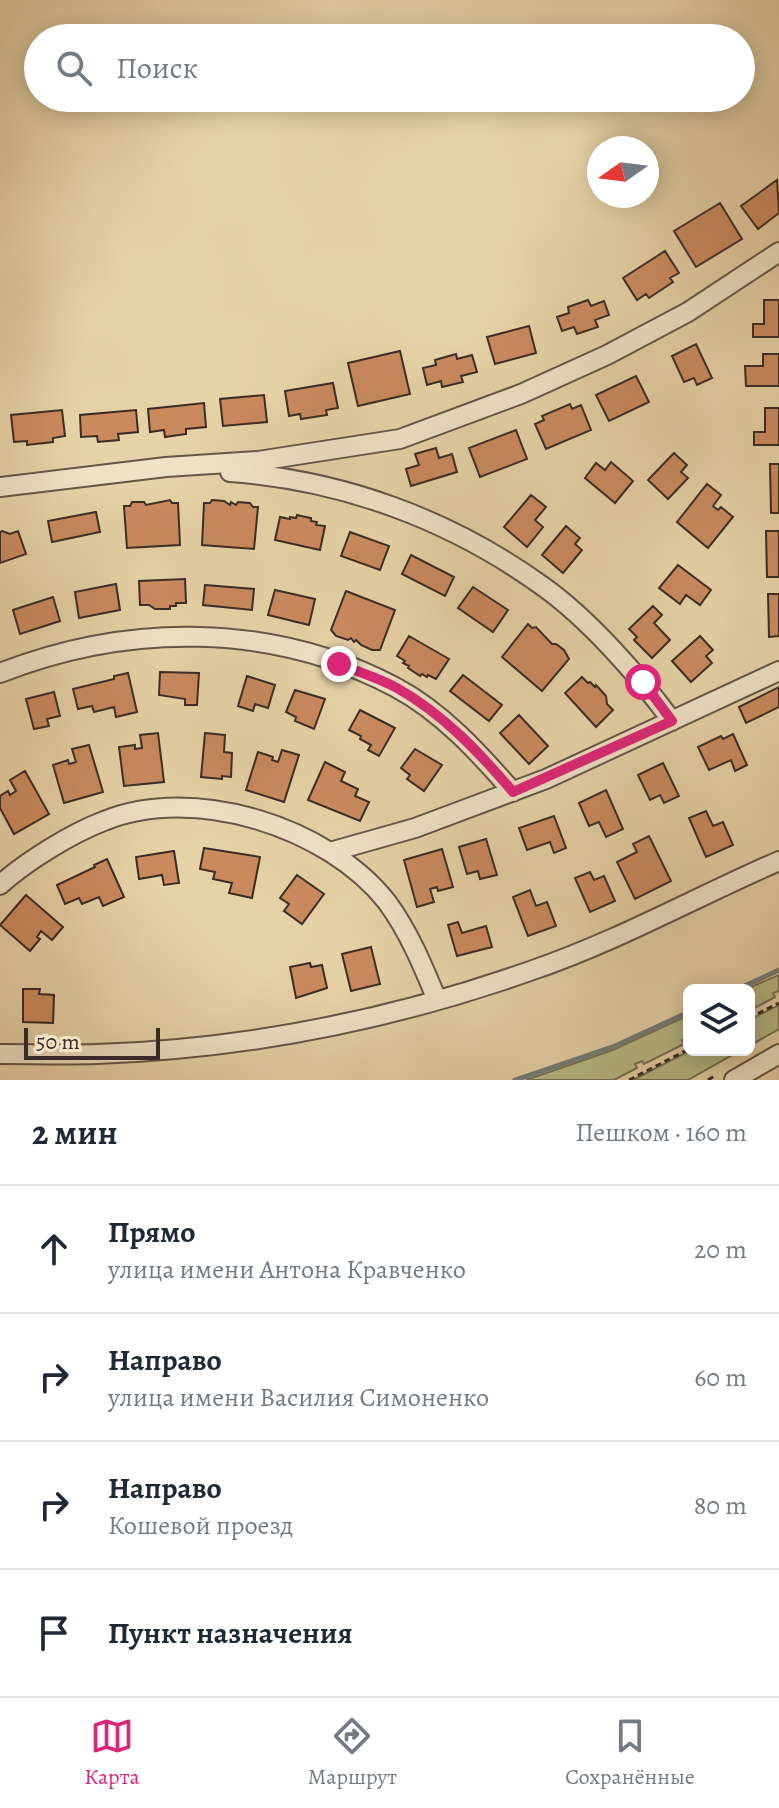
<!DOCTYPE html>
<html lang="ru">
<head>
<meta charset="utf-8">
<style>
  :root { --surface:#fff; --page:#f6f6f7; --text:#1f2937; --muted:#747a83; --line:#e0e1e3; --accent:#db2777 }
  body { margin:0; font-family:Alegreya,serif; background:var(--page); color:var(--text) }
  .controls { position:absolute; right:24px; bottom:24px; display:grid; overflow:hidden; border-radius:12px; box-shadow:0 4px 20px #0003 }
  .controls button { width:72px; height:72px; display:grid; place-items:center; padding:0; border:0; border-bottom:2px solid var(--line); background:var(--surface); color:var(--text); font:40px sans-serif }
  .compass { position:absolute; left:587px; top:136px; width:72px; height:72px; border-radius:50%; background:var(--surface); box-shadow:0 4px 20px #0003; rotate:256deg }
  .scale { position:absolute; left:24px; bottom:20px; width:136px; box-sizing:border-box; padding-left:8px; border:4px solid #392c28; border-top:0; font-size:22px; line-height:28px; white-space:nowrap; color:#392c28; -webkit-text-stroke:6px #efe2c6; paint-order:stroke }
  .stop { position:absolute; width:24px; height:24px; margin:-18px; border:6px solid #db2777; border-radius:50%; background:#fff }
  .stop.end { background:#db2777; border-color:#fff; box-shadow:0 2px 8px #0008 }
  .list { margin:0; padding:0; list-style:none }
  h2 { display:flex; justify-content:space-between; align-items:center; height:104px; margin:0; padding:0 32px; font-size:34px }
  h2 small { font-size:26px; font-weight:400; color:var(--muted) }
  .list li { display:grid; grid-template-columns:52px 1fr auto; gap:24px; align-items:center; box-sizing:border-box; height:128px; padding:0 32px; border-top:2px solid var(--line) }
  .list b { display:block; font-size:30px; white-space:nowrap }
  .list p { margin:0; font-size:26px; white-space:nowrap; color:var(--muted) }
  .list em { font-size:26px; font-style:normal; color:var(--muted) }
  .icon { flex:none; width:44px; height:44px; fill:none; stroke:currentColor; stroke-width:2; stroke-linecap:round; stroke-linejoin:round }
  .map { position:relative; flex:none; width:779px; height:1080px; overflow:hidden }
  .search { position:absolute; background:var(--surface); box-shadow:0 4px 20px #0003; left:24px; right:24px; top:24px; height:88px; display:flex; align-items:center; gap:20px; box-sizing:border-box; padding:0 28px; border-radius:44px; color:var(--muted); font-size:30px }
  .sheet { height:616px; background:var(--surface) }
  nav { display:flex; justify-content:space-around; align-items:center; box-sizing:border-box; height:112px; border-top:2px solid var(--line); background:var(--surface); font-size:22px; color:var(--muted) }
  nav a { display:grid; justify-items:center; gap:4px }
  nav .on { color:var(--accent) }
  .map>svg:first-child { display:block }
</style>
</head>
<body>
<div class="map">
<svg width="779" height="1080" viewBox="0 0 779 1080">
  <rect width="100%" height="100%" fill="#e6d2a8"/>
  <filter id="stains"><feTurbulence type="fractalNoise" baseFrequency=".0025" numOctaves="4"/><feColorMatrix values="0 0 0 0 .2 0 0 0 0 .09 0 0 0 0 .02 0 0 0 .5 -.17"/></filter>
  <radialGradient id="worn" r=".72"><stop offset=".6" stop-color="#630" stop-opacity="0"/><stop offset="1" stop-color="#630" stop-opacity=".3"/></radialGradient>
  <path fill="#b7bb86" stroke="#787457" stroke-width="2" d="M779,975v16l-6,2 2,4 -26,14v-21h-5z
    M779,1005v24l-30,17v-26z
    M689,1015v22l-7,3 2,4 -40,20 -2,-3 -7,3 2,4 -23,12h-88l87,-30z
    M691,1050h50l-53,30h-55z"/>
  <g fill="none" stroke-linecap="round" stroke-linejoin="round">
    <path stroke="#737e7b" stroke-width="5" d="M736,990l43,-20
      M515,1080l100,-34 74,-34"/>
  </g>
  <path fill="#c98a5e" stroke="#392c28" stroke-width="2" d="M777,180l2,33 -21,16 -17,-23z
    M720,203l22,36 -46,28 -22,-36z
    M665,251l14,22 -9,5 3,4 -24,16 -3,-4 -9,6 -14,-22z
    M588,300l3,6 13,-5 5,14 -14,5 3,7 -21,7 -3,-7 -12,4 -5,-14 12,-4 -1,-6z
    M764,300h15v37h-26v-13h11z
    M529,326l7,27 -41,11 -8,-27z
    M696,344l16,34 -15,7 -3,-7 -10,4 -12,-26z
    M400,351l10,43 -52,12 -10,-43z
    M456,354l1,5 15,-4 5,17 -16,4 2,6 -21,5 -1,-6 -14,4 -4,-17 13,-3 -1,-5z
    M763,354h16v32h-33l-1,-20h18z
    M636,376l13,26 -40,19 -13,-26z
    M333,383l5,25 -12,2 1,5 -26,4 -1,-5 -11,2 -4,-25z
    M264,395l3,27 -44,4 -3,-27z
    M204,403l2,24 -20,2v5l-21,3 -1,-7 -14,2 -2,-23z
    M570,404l2,5 9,-4 10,25 -45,19 -11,-25 9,-4 -2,-4z
    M765,408h14v37h-25v-13h11z
    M62,410l3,26 -12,2v4l-26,3v-4l-13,1 -3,-27z
    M136,410l2,22 -20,2 1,6 -21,2 -1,-6 -16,1 -1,-22z
    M516,430l11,29 -47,18 -11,-29z
    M436,448l3,10 13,-4 5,18 -46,14 -5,-17 13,-4 -4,-11z
    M674,453l13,12 -6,7 7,6 -20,21 -20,-19z
    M611,462l22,19 -18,22 -30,-25 11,-15 9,7z
    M770,464h9v49h-8z
    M707,484l14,11 -8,11 5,4 3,-3 12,10 -25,31 -31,-26z
    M531,495l15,12 -11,13 8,7 -16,20 -23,-20z
    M170,500l2,3h6l2,42 -53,3 -3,-42h6l2,-4h12l2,3z
    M212,500l12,1 6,4 1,-3 5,3 2,-3 12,1 3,4h5l-4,42 -52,-4 2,-42h6z
    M96,512l4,20 -48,10 -4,-21z
    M297,515l14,3v3l6,1 -1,3 9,1 -5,24 -45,-10 5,-23 10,2v-2l6,1z
    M566,526l14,12 -5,6 7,6 -19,23 -21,-18z
    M2,531l8,3 8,-3 8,23 -26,9v-31z
    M766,531h13v46h-12z
    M350,532l39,14 -9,24 -39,-14z
    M411,555l43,22 -9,19 -43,-22z
    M678,565l33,25 -11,15 -14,-10 -6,9 -21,-16z
    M185,579l1,24h-10v3h-6v3h-15l-6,-4h-9l-1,-24z
    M116,584l4,26 -41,8 -4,-26z
    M205,585l49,4 -2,21 -49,-5z
    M473,587l35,23 -15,22 -35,-24z
    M275,590l40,9 -6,26 -41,-10z
    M346,591l49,19 -15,40h-8l-11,-5 -5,-5 -2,2 -3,-4 -3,2 -12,-4 -5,-6z
    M768,594h11v42l-10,1z
    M53,597l7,24 -40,13 -7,-24z
    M653,606l9,9 -8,8 16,17 -18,18 -18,-18 3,-3 -8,-8z
    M528,624l4,4 4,-1 16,17h4l8,6 5,9 -27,32 -40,-34z
    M409,636l40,23 -13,20 -8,-4 -1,2 -5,-3 -2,2 -12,-8 1,-2 -6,-3 2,-2 -8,-5z
    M700,636l13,14 -7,6 6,7 -21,19 -19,-21z
    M160,672l39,1 -2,32h-12v-6l-26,-4z
    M128,673l9,39 -21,5 -2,-10 -20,5 -2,-6 -14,3 -5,-20 41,-10v-3z
    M463,675l39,30 -13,16 -39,-30z
    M247,676l28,9 -7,23 -13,-4 -2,7 -15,-5z
    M582,677l6,6 2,-1 5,5 1,-2 10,11 1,8 6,6 -17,17 -31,-34z
    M779,687v20l-33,16 -7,-16z
    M295,690l30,9 -11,30 -19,-8 1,-4 -10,-5z
    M54,692l6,24 -13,3 2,7 -15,3 -8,-30z
    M360,710l35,18 -16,28 -11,-6 3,-5 -11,-6 1,-3 -12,-6z
    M519,715l29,31 -19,18 -29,-31z
    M158,733l6,49 -40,4 -5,-39 16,-2v4l7,-1 -2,-13z
    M205,733l20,2 -1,17 8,1 -1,24 -9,-1v3l-21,-2z
    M733,734l14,31 -12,6 -4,-11 -22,10 -11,-23 23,-11 2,3z
    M89,745l14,47 -39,11 -11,-38 15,-5 1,4 7,-2 -4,-13z
    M415,749l27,16 -18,26 -17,-12 3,-4 -9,-7z
    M282,750l17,5 -15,47 -38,-12 12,-38 15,5 -1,3 6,2z
    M325,762l20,10 -4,9 17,8 -3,7 14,6 -9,19 -52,-21z
    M663,763l16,33 -15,7 -4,-8 -10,5 -12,-25z
    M25,771l24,43 -35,20 -14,-26v-12l8,-5 2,4 6,-4 -6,-11z
    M606,790l17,39 -17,8 -7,-15 -10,4 -10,-23z
    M706,811l7,15 10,-4 10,23 -27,12 -17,-39z
    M554,816l12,32 -12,5 -4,-11 -23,8 -8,-22z
    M649,836l22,45 -36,18 -18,-37 20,-10 -4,-8z
    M486,839l11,36 -17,4 -2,-8 -11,3 -8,-27z
    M204,848l56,9 -8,41 -23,-5 3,-10 -19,-4 2,-7 -15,-3z
    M442,849l11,38 -15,4 -1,-4 -7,2 4,13 -17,5 -13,-47z
    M174,851l5,32 -15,2 -2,-10 -23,4 -3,-22z
    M107,859l17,38 -21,9 -4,-9 -17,7 -3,-6 -14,6 -8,-19 38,-18 -1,-2z
    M590,872l4,8 10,-4 11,25 -25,11 -15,-34z
    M297,875l27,19 -22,30 -18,-13 5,-7 -9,-6z
    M530,890l6,16 11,-4 9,24 -28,10 -15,-39z
    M26,895l37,32 -11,13 -11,-9 -4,6 3,2 -10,12 -30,-26z
    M458,922l4,11 24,-7 6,21 -35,9 -9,-31z
    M371,947l9,37 -29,7 -9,-37z
    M310,963l1,4 11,-2 5,23 -31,10 -6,-31z
    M23,989h17l-1,5 15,1 -1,28 -30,-1z"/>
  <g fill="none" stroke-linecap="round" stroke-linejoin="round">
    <defs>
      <path id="street" d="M230,472c112,8 219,47 311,113 47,33 97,90 131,136
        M0,487l166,-20 92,-6 142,-22 121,-45 86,-39 81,-43 91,-60
        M0,673c128,-50 272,-51 395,14 47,25 84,66 118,105
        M330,852l85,-24 131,-49 233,-108
        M0,885c25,-23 72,-52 104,-64 90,-37 224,6 283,81 22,30 36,64 50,98
        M0,1054c32,0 65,1 97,0 147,-5 294,-34 433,-83 86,-29 166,-74 249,-110
        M734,1080l45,-26"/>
    </defs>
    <use href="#street" stroke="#645648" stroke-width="22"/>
    <path stroke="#392c28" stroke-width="3" stroke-dasharray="6 4" stroke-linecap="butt" d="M749,1018l30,-15
      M629,1080l60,-31
      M708,1080l8,-5"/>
    <use href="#street" stroke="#efe2c6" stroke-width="18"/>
  </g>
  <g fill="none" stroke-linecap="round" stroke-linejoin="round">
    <path stroke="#db2777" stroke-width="10" d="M339,664c19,8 40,14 58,24 46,26 82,64 116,104l159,-71 -29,-39"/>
  </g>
  <rect width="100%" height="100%" filter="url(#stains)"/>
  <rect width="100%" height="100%" fill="url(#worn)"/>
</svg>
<div class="controls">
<button><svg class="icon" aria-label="layers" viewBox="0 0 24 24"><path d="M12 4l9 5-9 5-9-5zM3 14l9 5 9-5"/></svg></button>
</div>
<svg class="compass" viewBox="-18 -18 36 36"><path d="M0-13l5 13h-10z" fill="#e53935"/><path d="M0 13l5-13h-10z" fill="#747a83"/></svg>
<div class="scale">50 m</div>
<div class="stop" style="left:643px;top:682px"></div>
<div class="stop end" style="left:339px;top:664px"></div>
<div class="search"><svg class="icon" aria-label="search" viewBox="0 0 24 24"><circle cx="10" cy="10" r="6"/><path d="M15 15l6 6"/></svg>Поиск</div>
</div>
<section class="sheet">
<h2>2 мин<small>Пешком · 160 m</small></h2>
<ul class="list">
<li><svg class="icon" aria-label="ahead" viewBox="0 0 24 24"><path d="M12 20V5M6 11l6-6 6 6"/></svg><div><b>Прямо</b><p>улица имени Антона Кравченко</p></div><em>20 m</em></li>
<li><svg class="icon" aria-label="right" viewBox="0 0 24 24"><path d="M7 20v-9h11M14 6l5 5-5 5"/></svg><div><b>Направо</b><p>улица имени Василия Симоненко</p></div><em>60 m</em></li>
<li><svg class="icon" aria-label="right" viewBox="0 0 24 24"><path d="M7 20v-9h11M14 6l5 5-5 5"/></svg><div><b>Направо</b><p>Кошевой проезд</p></div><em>80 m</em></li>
<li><svg class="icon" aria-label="arrive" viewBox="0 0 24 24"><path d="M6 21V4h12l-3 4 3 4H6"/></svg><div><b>Пункт назначения</b></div></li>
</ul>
</section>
<nav>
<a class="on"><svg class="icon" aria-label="map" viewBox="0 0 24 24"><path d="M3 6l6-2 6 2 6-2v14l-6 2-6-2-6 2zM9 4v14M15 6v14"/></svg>Карта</a>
<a><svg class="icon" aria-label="directions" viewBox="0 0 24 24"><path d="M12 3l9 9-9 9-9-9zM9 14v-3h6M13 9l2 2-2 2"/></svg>Маршрут</a>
<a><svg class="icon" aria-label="saved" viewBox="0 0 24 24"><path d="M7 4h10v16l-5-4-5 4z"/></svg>Сохранённые</a>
</nav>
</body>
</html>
